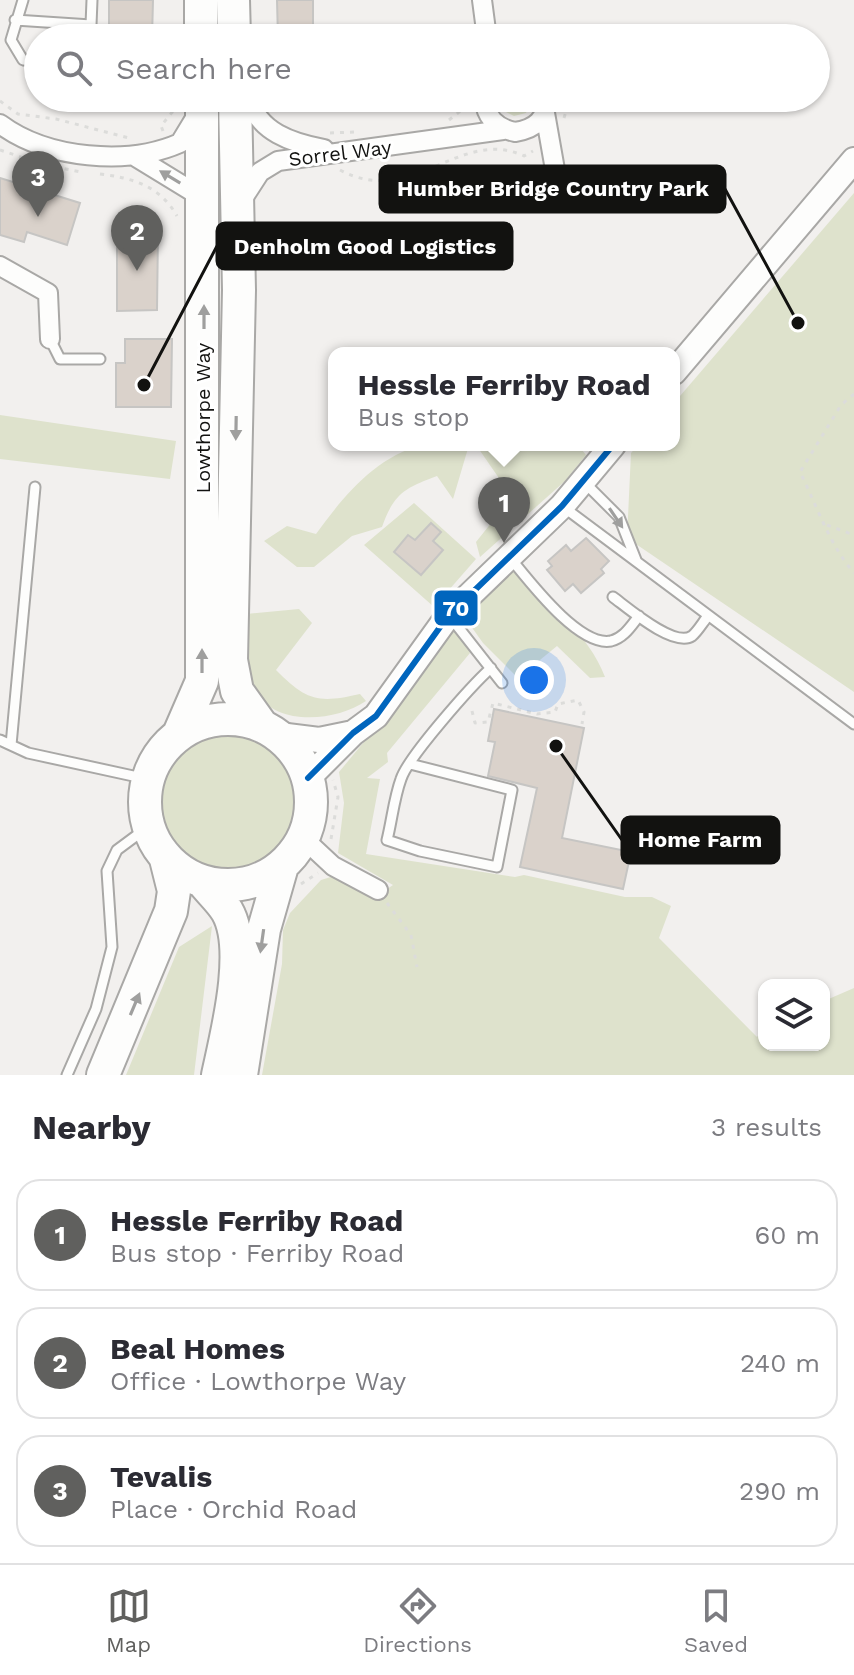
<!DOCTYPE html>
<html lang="en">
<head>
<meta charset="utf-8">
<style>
  :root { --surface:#fff; --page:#f2f2f3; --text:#2b2b33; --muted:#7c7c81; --line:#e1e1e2; --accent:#60605e }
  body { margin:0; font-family:"Work Sans",sans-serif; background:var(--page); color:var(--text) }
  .controls { position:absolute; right:24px; bottom:24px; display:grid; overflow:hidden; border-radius:16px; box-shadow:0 2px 6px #0004 }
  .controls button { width:72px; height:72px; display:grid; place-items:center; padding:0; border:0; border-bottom:2px solid var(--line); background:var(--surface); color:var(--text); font:40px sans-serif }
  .you { position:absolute; left:534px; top:680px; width:28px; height:28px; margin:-20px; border:6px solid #fff; border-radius:50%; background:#1a73e8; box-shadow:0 0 0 12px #1a73e833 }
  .badge { display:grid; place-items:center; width:52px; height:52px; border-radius:50%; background:var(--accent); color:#fff; font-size:26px; font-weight:700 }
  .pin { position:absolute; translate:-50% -66px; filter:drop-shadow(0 2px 4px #0008) }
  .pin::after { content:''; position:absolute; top:42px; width:28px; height:24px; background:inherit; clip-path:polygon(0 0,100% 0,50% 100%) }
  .popup { position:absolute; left:328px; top:347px; width:352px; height:104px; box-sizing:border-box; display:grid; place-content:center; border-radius:16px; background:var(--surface); filter:drop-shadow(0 2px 6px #0005); font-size:26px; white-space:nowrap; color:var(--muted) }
  .popup b { font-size:30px; color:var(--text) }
  .popup::after { content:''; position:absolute; left:50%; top:100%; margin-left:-16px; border:16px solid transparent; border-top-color:var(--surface) }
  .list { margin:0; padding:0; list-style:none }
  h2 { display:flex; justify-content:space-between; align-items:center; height:104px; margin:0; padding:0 32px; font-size:34px }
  h2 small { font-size:26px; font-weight:400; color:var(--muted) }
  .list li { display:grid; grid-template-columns:52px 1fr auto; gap:24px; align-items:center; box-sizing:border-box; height:112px; margin:0 16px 16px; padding:0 16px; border:2px solid var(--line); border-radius:24px }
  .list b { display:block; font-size:30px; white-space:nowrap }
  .list p { margin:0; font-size:26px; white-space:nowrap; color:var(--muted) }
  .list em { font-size:26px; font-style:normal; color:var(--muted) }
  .icon { flex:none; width:44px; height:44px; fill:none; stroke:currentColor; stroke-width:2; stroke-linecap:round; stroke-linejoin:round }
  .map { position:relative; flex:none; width:854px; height:1075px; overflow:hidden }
  .search { position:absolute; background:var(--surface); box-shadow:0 2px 6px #0004; left:24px; right:24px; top:24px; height:88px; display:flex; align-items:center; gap:20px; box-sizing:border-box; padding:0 28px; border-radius:44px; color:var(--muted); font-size:30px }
  .sheet { height:488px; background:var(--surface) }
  nav { display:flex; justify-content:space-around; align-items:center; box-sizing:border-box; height:112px; border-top:2px solid var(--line); background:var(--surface); font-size:22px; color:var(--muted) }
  nav a { display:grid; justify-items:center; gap:4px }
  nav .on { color:var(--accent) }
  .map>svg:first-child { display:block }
</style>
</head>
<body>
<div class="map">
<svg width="854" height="1075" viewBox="0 0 854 1075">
  <rect width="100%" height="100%" fill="#f2f0ee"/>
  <path fill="#dee2cc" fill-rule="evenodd" d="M501,98h32l-7,15 -12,3 -10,-5z
    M854,193v499l-227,-154 4,-85 7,-8h36v-42z
    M0,415l176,26 -6,38 -170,-20z
    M422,445h47l-16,54 -16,-23c-32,12 -43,17 -55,51l-30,9 -38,31h-17l-33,-26 23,-15 29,8c27,-37 59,-77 106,-89z
    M476,445h102l8,10 -21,26 -85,76 -4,-15 36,-45z
    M414,503l62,56 -42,48 -70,-62zM408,535l10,8 24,7 -21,25 -17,-15 -4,-15z
    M513,566c32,33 76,68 92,111l-15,1 -33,-32 -39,32 -35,-35 -20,-28z
    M299,609l13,14 -36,47c30,30 41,34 84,24l6,7c-33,22 -97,27 -116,-18 -9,-22 -5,-46 -4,-69z
    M451,628l14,13 5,12 -83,100 1,9 -21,16 13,1 -14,75 149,23 9,-2 101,22h27l19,9 -12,32 98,99 7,-10v18h60v-44l30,-13v87h-592l20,-111 1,-34 7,-17 31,-33 13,-4 40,22 19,-13 -55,-32 6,-50 -5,-31 83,-100z
    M158 805a71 71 0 1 1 142 0a71 71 0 1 1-142 0Z
    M212,926l-18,149h-68l53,-128z"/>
  <path fill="#dad2cb" stroke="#c6c5c3" stroke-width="2" d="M109,0h44l-1,38h-43z
    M277,0h36v38h-35z
    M96,98h69v13h-69z
    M0,178l80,25 -13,42 -40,-13 -3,10 -24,-7z
    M117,218l41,14 -1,78 -40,1z
    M125,339h47l-1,68h-55v-44h9z
    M431,523l10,9 -8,9 10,9 -22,25 -27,-23 14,-17 7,5z
    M586,538l23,23 -8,8 3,4 -23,20 -8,-9 -8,7 -18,-21 5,-4 -4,-5 18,-16 5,6z
    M494,709l90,19 -22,110 69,14 -8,37 -103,-22 17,-79 -49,-12 7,-34 -7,-1z"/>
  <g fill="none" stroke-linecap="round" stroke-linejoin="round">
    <defs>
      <path id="lane" d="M23,0l-12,40 12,20 15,1
        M15,20l76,5 1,-25
        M50,339l10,20h40
        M583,481l36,36 17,43
        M562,506l292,218
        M511,559c19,23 68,88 100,82 13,-3 20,-15 28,-25
        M613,597c15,11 61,51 79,39 6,-5 11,-14 16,-20
        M451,618l51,65
        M0,740l28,13 119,26
        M11,745l24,-258
        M410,764l102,26 -15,77 -77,-16 -33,-11c5,-20 7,-42 14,-61 7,-22 71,-94 90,-111
        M67,1075l29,-66 16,-62 -5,-76 10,-21 31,-23"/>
      <path id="street" d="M482,0l5,38
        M249,98c9,34 43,45 75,51
        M484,98c2,20 12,30 31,34 21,-3 31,-13 33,-34
        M545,113l12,68
        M0,124c47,35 128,42 180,19l17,-28
        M136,157l67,41
        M240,203l20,-31 18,-11 225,-31
        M0,266l48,27 2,46
        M303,838l30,28 45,24"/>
      <path id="secondary" d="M674,372l180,-212
        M279,735l40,5 34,-7
        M308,778l45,-45 23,-17 72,-100 114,-110 51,-61"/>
      <path id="highway" d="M201,0v38
        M233,0l1,38
        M235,98l4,192 -8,370 6,31 25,35
        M145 802a83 83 0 1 1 166 0a83 83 0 1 1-166 0Z
        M179,734l23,-53v-583
        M203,882c7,9 18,19 24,29 22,38 0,122 -9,164
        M103,1075l68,-164 3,-20 -8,-32
        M241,1075l23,-146 18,-63"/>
    </defs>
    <use href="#lane" stroke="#a9a8a6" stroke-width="13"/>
    <use href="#street" stroke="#a9a8a6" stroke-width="22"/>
    <use href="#secondary" stroke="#a9a8a6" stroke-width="28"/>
    <use href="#highway" stroke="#a9a8a6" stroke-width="36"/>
    <path stroke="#dcdcda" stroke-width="3" stroke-dasharray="4 6" stroke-linecap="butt" d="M258,26l2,12
      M0,101l18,13 38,5 73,19
      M564,118l6,-20
      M449,120l19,-15
      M163,131l-2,-5 17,-21
      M330,133l25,-1
      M0,150l27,9
      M45,165l36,7
      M340,170c73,39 120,-44 184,-14l9,-5
      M100,174c33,4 60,12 77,42
      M854,394l-13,11 -41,67c17,34 29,72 54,101
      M827,525l27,10
      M472,711l3,12 13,-1 5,-19 44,11 18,-2 3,-8 20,-4 6,12 -2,12
      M331,839l7,-42 -5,-17
      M301,884l17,-11
      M387,903l24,32 6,32"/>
    <use href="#lane" stroke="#fdfdfc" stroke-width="9"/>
    <use href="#street" stroke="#fdfdfc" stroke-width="18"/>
    <use href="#secondary" stroke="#fdfdfc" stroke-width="24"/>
    <use href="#highway" stroke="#fdfdfc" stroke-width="32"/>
    <defs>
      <path id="bus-1" d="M308,778l45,-45 23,-17 72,-100 114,-110 51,-61"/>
    </defs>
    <use href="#bus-1" stroke="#fff" stroke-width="12"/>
    <use href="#bus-1" stroke="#0065bd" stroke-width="6"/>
  </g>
  <defs><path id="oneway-solid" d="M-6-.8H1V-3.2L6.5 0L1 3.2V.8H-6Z" transform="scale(2)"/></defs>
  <g fill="#9f9f9e">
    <use href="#oneway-solid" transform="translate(170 177) rotate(-149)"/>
    <use href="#oneway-solid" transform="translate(204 317) rotate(-90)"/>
    <use href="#oneway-solid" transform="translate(236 428) rotate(91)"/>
    <use href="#oneway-solid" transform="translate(616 518) rotate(56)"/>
    <use href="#oneway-solid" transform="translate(202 661) rotate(-90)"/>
    <use href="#oneway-solid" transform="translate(262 941) rotate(98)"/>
    <use href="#oneway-solid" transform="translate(135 1004) rotate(-67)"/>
  </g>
  <g text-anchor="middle" stroke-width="6" stroke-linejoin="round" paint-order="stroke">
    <g font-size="20" fill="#121210" stroke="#fff">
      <text transform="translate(340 153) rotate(-7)" y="7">Sorrel Way</text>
      <text transform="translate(203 418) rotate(-90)" y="7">Lowthorpe Way</text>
    </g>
  </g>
  <path fill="none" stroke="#121210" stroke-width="3" d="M798 323L725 189M144 385L217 246M556 746L622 840"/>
  <g fill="#121210" stroke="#fff" stroke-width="3">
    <circle cx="798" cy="323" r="8"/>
    <circle cx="144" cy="385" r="8"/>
    <circle cx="556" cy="746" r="8"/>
  </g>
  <g fill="#121210" stroke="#121210" stroke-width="3">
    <rect x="380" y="166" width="345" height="46" rx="8"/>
    <rect x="217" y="223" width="295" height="46" rx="8"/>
    <rect x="622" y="817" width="157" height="46" rx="8"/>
  </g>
  <g font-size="22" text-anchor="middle" font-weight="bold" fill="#fff">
    <text x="553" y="196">Humber Bridge Country Park</text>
    <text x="365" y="254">Denholm Good Logistics</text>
    <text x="700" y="847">Home Farm</text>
  </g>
  <rect stroke="#fff" stroke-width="3" x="433" y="589" width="46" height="38" rx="8" fill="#0065bd"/>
  <g font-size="22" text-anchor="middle" font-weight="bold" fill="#fff">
    <text x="456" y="616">70</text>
  </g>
</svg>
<div class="controls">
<button><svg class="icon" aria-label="layers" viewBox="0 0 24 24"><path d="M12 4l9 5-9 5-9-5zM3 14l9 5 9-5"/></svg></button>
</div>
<div class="you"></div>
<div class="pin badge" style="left:504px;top:543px">1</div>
<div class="popup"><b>Hessle Ferriby Road</b>Bus stop</div>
<div class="pin badge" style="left:137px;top:271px">2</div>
<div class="pin badge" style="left:38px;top:217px">3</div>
<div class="search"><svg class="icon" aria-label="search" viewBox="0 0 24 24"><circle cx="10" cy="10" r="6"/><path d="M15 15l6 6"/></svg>Search here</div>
</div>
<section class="sheet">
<h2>Nearby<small>3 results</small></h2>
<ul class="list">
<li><span class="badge">1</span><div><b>Hessle Ferriby Road</b><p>Bus stop · Ferriby Road</p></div><em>60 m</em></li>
<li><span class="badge">2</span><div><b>Beal Homes</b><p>Office · Lowthorpe Way</p></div><em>240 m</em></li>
<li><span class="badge">3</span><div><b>Tevalis</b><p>Place · Orchid Road</p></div><em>290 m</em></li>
</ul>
</section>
<nav>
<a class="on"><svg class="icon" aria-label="map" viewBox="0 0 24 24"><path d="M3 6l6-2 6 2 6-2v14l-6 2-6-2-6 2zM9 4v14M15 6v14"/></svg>Map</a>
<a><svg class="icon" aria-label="directions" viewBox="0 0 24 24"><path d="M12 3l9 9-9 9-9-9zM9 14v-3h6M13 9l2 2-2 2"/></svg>Directions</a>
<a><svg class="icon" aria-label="saved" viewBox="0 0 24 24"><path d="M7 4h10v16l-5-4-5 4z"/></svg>Saved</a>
</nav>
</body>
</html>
